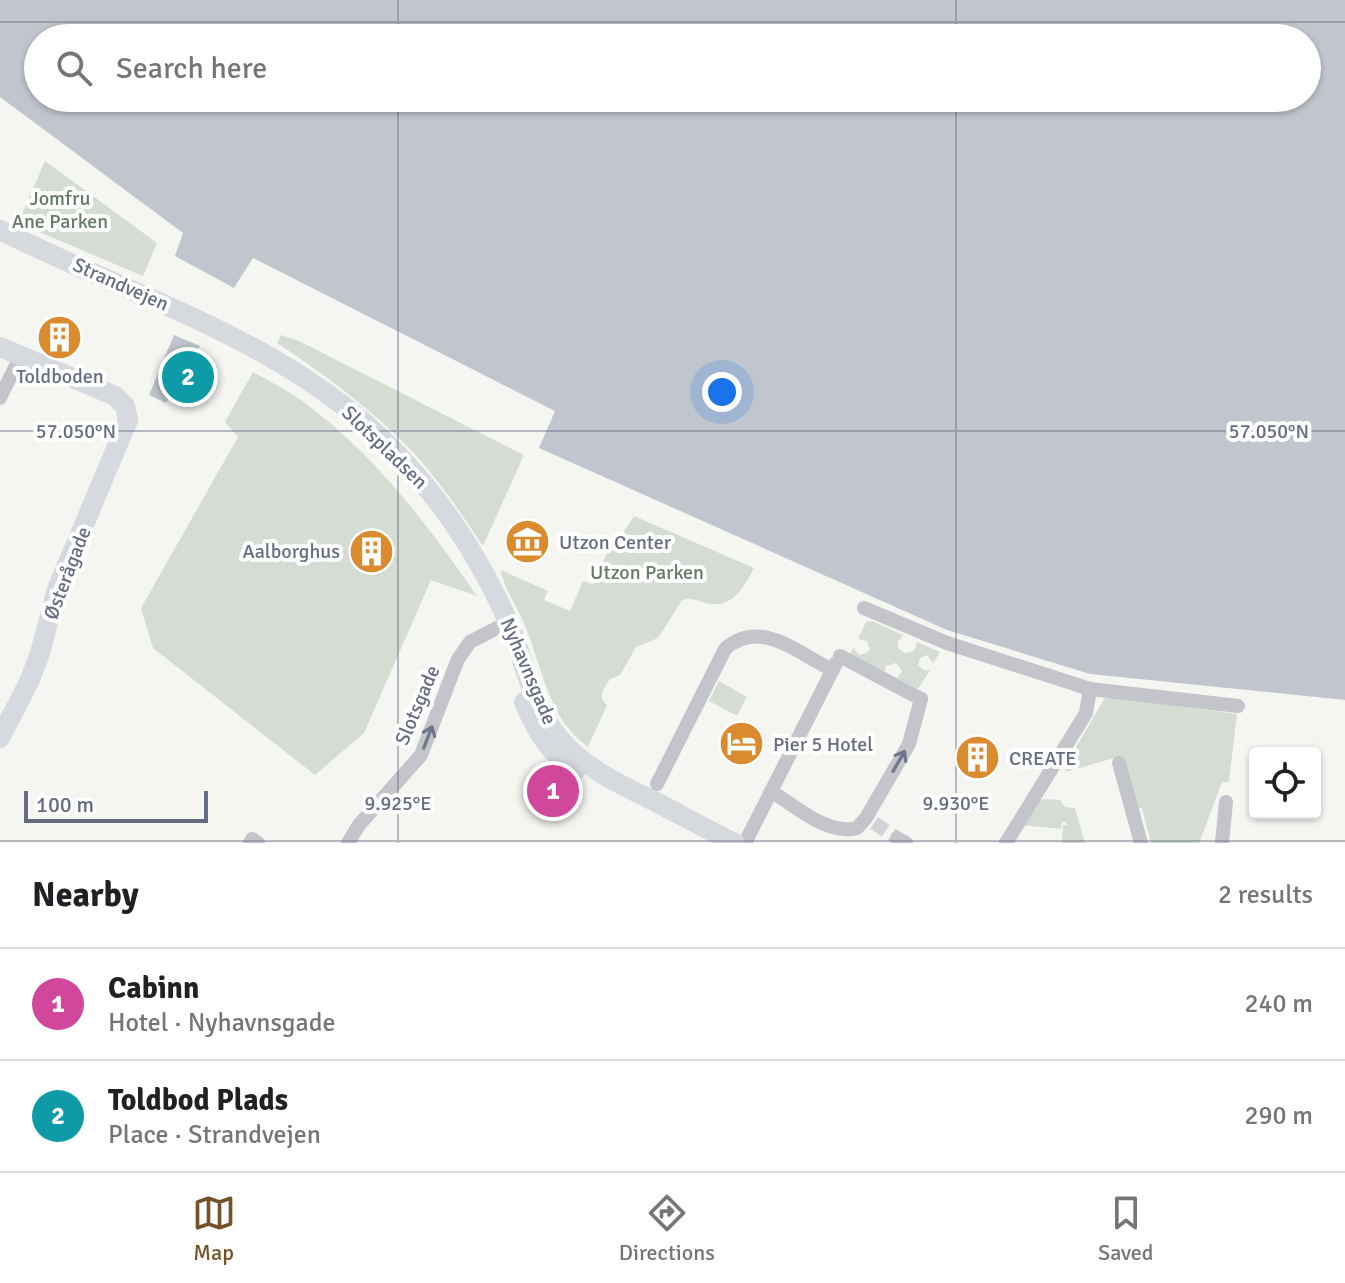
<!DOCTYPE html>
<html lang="en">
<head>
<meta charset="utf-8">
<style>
  :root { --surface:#fff; --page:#f2f2f2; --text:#202124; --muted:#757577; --line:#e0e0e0; --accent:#745128 }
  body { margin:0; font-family:Signika,sans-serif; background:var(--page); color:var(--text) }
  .controls { position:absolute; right:24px; bottom:24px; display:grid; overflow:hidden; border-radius:8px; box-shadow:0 2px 6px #0004 }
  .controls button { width:72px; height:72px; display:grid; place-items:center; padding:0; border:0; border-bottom:2px solid var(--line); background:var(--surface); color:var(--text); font:40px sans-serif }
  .scale { position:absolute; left:24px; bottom:20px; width:184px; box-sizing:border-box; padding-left:8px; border:4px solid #666d82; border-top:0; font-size:22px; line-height:28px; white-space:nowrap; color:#666d82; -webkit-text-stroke:6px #fff; paint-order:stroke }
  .you { position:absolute; left:722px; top:392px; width:28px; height:28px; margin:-20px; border:6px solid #fff; border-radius:50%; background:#1a73e8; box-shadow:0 0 0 12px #1a73e833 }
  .badge { display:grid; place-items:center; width:52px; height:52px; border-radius:50%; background:var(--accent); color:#fff; font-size:26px; font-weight:700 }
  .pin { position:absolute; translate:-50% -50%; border:4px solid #fff; box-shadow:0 2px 8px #0006 }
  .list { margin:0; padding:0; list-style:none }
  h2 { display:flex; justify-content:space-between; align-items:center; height:104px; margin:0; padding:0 32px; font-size:34px }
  h2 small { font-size:26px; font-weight:400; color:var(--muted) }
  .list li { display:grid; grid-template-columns:52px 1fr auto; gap:24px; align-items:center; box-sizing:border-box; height:112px; padding:0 32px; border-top:2px solid var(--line) }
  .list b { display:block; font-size:30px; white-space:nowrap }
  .list p { margin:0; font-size:26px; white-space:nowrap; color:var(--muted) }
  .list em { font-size:26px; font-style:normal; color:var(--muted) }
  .icon { flex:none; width:44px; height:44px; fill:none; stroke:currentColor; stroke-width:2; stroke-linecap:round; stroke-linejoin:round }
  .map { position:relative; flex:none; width:1345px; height:843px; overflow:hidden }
  .search { position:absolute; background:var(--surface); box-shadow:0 2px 6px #0004; left:24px; right:24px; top:24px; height:88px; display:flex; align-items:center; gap:20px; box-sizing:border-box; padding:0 28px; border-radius:44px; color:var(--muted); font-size:30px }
  .sheet { height:328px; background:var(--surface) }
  nav { display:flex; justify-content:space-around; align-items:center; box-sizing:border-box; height:112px; border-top:2px solid var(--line); background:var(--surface); font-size:22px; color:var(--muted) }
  nav a { display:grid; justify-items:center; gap:4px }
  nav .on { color:var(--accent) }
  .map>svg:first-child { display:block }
</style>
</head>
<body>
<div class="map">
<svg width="1345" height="843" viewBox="0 0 1345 843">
  <rect width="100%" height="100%" fill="#f5f6f2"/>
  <path fill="#d4dcd4" d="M45,161l112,82 -14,33 -125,-53z
    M281,335l18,6 225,114 -41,91c-24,-36 -48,-72 -79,-103 -39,-39 -82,-70 -127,-100z
    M253,372c16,9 33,18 48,28 72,53 125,122 176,196l-46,-16 -67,153 -49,42 -162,-127 -12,-40 97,-171 -13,-15z
    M634,516l120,52c-10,19 -20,39 -45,36 -10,-2 -16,-7 -27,-4l-24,38 -22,9 -16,28 -10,4c-6,9 -13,18 -3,26l-19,42c-41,-29 -46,-83 -65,-126 -7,-16 -20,-34 -22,-51l47,21 -4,9 26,11 13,-30 10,4 23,-52 6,2z
    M872,621l31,14 -5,7v6l7,5 9,-2 3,-9 23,10 -7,11 -6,-8 -7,3 -2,8 8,5 5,-2 -13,20 -21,-11 5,-7 -6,-8 -10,3 -1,6 -35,-17 3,-7 6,7 8,-2 3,-4 -3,-8 -9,-2 8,-17z
    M719,681l28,16 -10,19 -28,-15z
    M1106,696l131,18 -8,68h-7l-23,61h-48l-9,-35 -5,1 -16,-53 -56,16 6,-11 -2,-2z
    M1044,799l16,1 5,7 10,1 10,35h-23l1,-18h4l-1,-3h-4l-1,7 -39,-4 3,-6h4l1,-10 4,2 6,-11z"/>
  <path fill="#c1c6ce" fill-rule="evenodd" d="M0,0h1345v700l-255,-26 -143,-44 -408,-182 16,-37 -302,-153 -19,30 -59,-32 8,-23 -183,-136zM38,38h1269v60h-1269z
    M174,335l26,11 -34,57 -17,-8z"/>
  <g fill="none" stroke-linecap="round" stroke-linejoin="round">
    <path stroke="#d1d4d6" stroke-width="14" stroke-dasharray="14 7" stroke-linecap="butt" d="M874,823l23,15"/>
    <path stroke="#c4c5ca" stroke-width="14" d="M0,398l21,-43
      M864,608l83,35 143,46 148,17
      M1119,763l22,80
      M657,784l68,-135c35,-32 73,5 108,21
      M771,791c24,15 57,45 86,37l9,-10 43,-74 12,-45 -81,-43
      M897,838l9,5
      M250,843l2,-4 6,4
      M348,843l11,-18 62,-70 37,-96 12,-17 27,-14
      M745,843l91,-180
      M1006,843l80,-130 4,-24
      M1222,843l4,-41"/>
    <path stroke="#d6d9de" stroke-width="20" d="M0,230c139,70 294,112 403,230 44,48 79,102 105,162 17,38 23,83 51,116 25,30 60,46 95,63 27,14 54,29 81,42
      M0,347l115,49 10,10 3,14 -71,169 -17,64 -11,29 -29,56
      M524,702c12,29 25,50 51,69"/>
  </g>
  <defs><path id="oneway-shaft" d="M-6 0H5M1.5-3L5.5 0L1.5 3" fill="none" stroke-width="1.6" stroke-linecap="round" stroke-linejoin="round" transform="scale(2)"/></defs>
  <g stroke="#6f7689">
    <use href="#oneway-shaft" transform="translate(428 737) rotate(-69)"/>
    <use href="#oneway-shaft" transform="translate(899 761) rotate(-60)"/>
  </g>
  <path fill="none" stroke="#666d82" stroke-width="2" stroke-opacity="0.45" d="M398,0v38M956,0v38M0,22h1345M398,98v745M956,98v745M0,431h1345M0,841h1345"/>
  <defs>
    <symbol id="building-disc" viewBox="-11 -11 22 22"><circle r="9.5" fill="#da8b2e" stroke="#fff"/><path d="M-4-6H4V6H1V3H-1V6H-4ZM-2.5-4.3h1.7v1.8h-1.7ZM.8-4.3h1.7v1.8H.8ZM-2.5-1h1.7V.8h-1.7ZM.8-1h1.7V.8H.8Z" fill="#fff"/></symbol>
    <symbol id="museum-disc" viewBox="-11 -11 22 22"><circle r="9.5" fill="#da8b2e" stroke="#fff"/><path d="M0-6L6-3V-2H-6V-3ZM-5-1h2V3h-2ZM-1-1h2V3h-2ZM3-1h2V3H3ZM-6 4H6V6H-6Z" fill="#fff"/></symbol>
    <symbol id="hotel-disc" viewBox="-11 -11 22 22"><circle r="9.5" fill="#da8b2e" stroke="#fff"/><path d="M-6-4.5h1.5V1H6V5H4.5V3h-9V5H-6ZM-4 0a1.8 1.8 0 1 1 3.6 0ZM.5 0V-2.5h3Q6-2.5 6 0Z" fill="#fff"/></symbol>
  </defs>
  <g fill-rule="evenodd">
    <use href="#building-disc" x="34" y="312" width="51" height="51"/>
    <use href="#museum-disc" x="502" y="516" width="51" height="51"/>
    <use href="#building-disc" x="346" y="526" width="51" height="51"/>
    <use href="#hotel-disc" x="716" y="718" width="51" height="51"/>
    <use href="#building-disc" x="952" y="732" width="51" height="51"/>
  </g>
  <g text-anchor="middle" stroke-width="8" stroke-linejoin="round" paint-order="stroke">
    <g font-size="20" fill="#657967" stroke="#fff">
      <text x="60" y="205">Jomfru<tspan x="60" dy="23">Ane Parken</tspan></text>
      <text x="647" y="579">Utzon Parken</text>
    </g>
    <g font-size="20" fill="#666d82" stroke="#fff">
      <text transform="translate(121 284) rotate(24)" y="7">Strandvejen</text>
      <text transform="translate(385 447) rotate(44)" y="7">Slotspladsen</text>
      <text transform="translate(67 573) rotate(-69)" y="7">Østerågade</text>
      <text transform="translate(529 671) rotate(67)" y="7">Nyhavnsgade</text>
      <text transform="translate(417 705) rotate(-67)" y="7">Slotsgade</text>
    </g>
    <g font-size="20" fill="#666d82" stroke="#fff" text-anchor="start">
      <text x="60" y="383" text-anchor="middle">Toldboden</text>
      <text x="559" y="549">Utzon Center</text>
      <text x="340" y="558" text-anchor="end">Aalborghus</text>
      <text x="773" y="751">Pier 5 Hotel</text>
      <text x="1009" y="765">CREATE</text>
    </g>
  </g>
  <g font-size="20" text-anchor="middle" fill="#666d82" stroke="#fff" stroke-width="8" stroke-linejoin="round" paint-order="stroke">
    <text x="76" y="438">57.050°N</text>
    <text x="1269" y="438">57.050°N</text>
    <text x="398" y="810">9.925°E</text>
    <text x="956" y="810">9.930°E</text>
  </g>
</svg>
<div class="controls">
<button><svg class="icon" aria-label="locate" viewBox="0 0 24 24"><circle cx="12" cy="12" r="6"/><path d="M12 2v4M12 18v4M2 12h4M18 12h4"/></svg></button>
</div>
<div class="scale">100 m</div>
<div class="you"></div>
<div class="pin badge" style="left:553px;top:791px;background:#d1479c">1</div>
<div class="pin badge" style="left:188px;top:377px;background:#0f9aa8">2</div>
<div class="search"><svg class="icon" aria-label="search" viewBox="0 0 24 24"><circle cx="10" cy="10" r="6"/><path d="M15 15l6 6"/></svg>Search here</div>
</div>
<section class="sheet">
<h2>Nearby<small>2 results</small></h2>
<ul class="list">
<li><span class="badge" style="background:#d1479c">1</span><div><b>Cabinn</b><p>Hotel · Nyhavnsgade</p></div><em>240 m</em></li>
<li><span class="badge" style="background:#0f9aa8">2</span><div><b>Toldbod Plads</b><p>Place · Strandvejen</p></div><em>290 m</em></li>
</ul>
</section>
<nav>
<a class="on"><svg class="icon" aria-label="map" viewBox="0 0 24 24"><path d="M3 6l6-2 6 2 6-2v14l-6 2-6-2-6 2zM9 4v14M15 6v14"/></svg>Map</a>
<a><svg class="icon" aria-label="directions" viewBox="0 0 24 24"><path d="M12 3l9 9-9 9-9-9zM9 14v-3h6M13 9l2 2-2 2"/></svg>Directions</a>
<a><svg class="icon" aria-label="saved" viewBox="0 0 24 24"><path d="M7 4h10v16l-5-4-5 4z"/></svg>Saved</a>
</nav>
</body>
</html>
